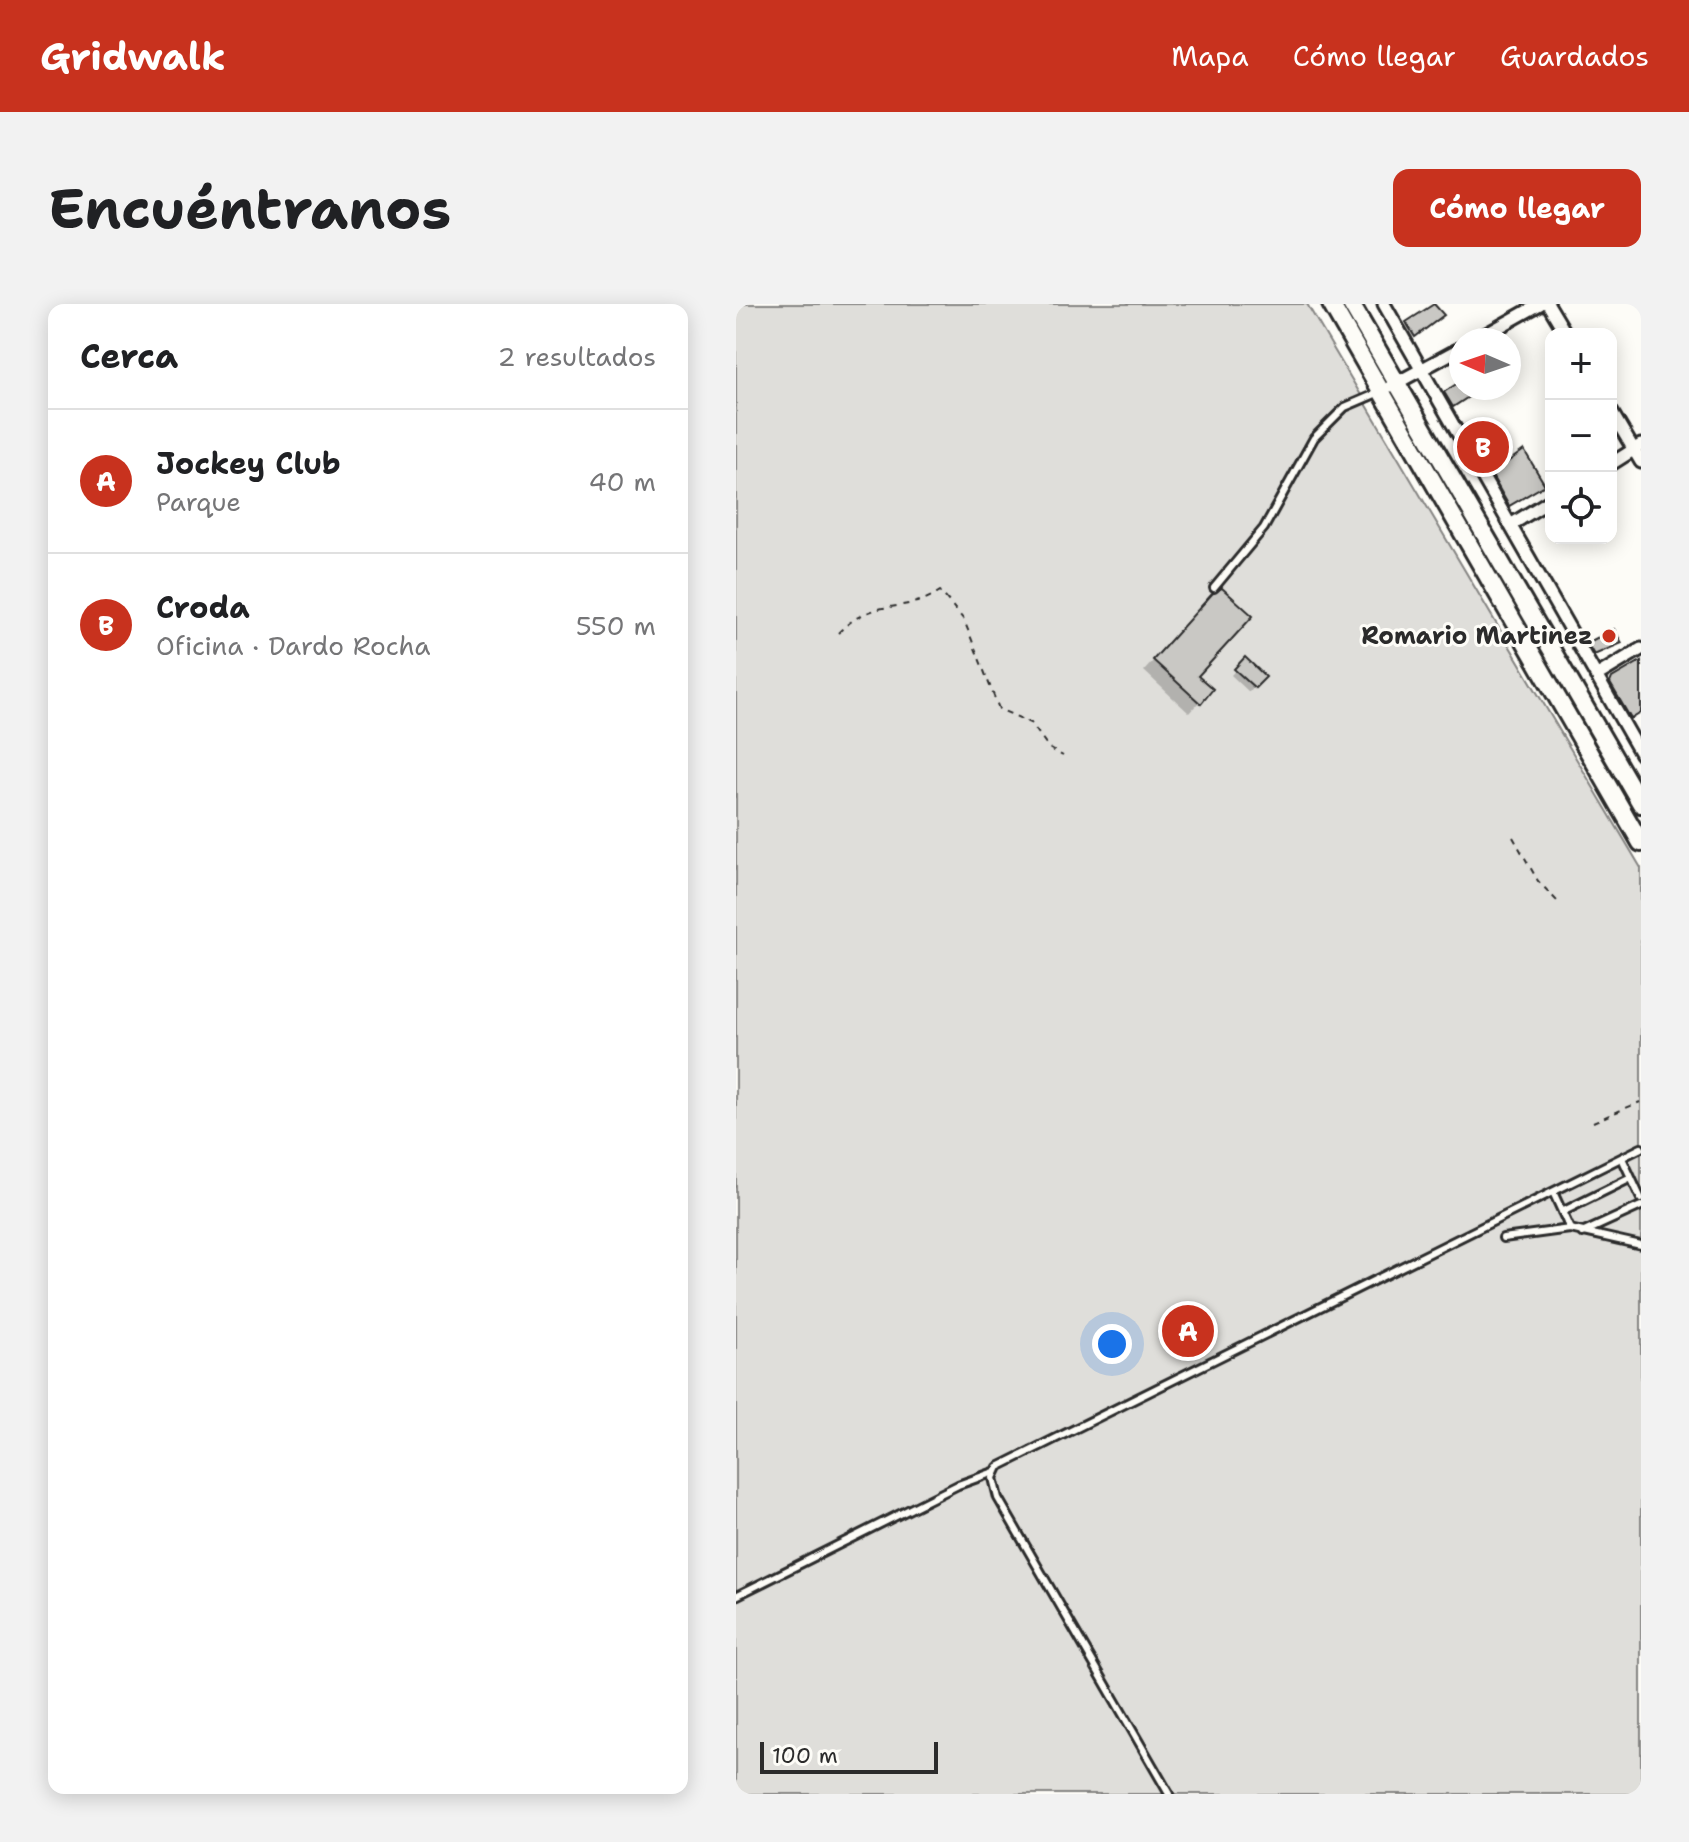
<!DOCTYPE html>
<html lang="es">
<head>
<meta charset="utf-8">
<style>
  :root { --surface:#fff; --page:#f2f2f2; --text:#202124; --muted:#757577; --line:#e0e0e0; --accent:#c8321e }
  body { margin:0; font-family:"Shantell Sans",sans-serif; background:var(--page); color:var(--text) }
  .controls { position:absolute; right:24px; top:24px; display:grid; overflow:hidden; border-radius:16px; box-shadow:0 4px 20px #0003 }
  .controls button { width:72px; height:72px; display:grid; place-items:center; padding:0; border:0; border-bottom:2px solid var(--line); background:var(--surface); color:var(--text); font:40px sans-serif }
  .compass { position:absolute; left:713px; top:24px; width:72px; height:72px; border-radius:50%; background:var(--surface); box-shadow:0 4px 20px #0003; rotate:272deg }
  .scale { position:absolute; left:24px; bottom:20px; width:178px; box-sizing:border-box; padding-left:8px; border:4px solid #2b2b2b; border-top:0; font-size:22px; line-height:28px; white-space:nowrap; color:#2b2b2b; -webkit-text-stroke:6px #fdfcf7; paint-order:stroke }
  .you { position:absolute; left:376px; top:1040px; width:28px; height:28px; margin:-20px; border:6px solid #fff; border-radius:50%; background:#1a73e8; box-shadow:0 0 0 12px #1a73e833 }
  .badge { display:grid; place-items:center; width:52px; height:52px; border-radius:50%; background:var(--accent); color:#fff; font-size:26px; font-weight:700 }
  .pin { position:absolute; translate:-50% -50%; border:4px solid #fff; box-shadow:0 2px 8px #0006 }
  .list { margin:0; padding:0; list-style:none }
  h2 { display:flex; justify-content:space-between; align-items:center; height:104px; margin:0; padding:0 32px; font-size:34px }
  h2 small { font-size:26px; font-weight:400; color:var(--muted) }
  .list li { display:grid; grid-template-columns:52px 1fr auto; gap:24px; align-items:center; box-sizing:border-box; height:144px; padding:0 32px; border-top:2px solid var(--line) }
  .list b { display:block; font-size:30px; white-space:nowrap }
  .list p { margin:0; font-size:26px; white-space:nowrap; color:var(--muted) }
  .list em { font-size:26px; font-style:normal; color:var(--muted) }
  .icon { flex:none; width:44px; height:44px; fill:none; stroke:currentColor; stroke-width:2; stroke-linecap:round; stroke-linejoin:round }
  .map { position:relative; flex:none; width:905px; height:1490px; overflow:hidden; border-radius:16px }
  header { display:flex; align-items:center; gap:48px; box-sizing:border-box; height:112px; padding:0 40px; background:var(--accent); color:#fff }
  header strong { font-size:38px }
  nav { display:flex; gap:44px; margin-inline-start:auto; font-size:28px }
  .intro { display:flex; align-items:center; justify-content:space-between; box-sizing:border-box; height:192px; padding:0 48px }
  h1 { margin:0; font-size:56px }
  .button { padding:20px 36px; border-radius:16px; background:var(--accent); color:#fff; font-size:28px; font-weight:700 }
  main { display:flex; gap:48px; padding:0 48px }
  aside { flex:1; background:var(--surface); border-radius:16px; box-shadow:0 4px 20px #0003 }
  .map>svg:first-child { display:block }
</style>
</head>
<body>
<header>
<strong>Gridwalk</strong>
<nav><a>Mapa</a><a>Cómo llegar</a><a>Guardados</a></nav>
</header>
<div class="intro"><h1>Encuéntranos</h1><a class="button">Cómo llegar</a></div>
<main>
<aside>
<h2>Cerca<small>2 resultados</small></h2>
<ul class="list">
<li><span class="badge">A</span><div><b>Jockey Club</b><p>Parque</p></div><em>40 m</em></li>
<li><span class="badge">B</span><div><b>Croda</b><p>Oficina · Dardo Rocha</p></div><em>550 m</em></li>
</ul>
</aside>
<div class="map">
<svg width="905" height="1490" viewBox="0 0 905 1490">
  <rect width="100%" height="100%" fill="#fdfcf7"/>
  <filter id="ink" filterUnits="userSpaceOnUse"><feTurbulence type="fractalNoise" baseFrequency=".0125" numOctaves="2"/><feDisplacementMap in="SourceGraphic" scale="16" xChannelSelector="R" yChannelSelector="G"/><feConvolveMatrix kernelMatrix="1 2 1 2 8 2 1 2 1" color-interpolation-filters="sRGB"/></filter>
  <g filter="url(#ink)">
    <path fill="#dfdeda" stroke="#858482" stroke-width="2" d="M0,0h571l334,564v926h-905z"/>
    <path fill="#0003" d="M700,1l6,10 -32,25 -8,-12z
      M725,80l8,12 -19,12 -6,-13z
      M756,171l50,10 -38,24 -17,-29z
      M466,303l-6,69 3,26 -10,11 -45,-42z
      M883,339l-30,16 -5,-10 5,-4z
      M509,356l18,17 -14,15 -18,-17z
      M905,359v50l-14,9 -20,-34 6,-8z"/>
    <path fill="#c9c8c4" stroke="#2b2b2b" stroke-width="2" d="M698,0l10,11 -29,22 -9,-15z
      M725,77v7h8l4,6 -20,13 -9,-15z
      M788,146l21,35 -36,21 -18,-32z
      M486,284l31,28 -55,60 15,13 -12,15 -48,-44 59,-66z
      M878,325l8,14 -28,12 -7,-12z
      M509,353l21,20 -11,11 -21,-19z
      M905,357v52l-10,6 -21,-36 2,-5z"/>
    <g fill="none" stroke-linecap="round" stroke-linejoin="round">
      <defs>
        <path id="service" d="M478,284l50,-60 50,-90 31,-31 35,-15
          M886,854l19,41
          M817,888l17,37 71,16
          M826,908l69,-34
          M846,929l59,-27
          M767,934l67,-9
          M0,1292l222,-111 36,-13
          M433,1490l-171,-296 -5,-20 5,-11 643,-319"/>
        <path id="minor" d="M648,0l257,450
          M812,0l18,30
          M740,36l64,-36
          M655,82l70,-38
          M875,107l30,51
          M875,160l30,-19
          M776,220l39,-24
          M860,372l45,-27"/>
        <path id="secondary" d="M595,0l310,539
          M615,0l290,500"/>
      </defs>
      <use href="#service" stroke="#2b2b2b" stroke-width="12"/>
      <use href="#minor" stroke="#2b2b2b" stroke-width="17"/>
      <use href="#secondary" stroke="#2b2b2b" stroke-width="22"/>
      <path stroke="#2b2b2b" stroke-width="2" stroke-dasharray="6 6" stroke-linecap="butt" d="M102,329c37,-38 65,-17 102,-42l24,29 35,89 32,14 18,25 14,8
        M777,533l25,44 20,21
        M857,818l47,-20"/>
      <use href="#service" stroke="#fdfcf7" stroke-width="6"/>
      <use href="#minor" stroke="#fdfcf7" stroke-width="11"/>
      <use href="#secondary" stroke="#fdfcf7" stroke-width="16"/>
    </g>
  </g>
  <circle fill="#c8321e" stroke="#fdfcf7" stroke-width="3" cx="873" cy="332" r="8"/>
  <g text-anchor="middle" stroke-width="6" stroke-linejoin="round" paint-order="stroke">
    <g font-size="24" font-weight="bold" fill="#2b2b2b" stroke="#fdfcf7" text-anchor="end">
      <text x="857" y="340">Romario Martinez</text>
    </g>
  </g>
</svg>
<div class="controls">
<button>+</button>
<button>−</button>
<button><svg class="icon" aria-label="locate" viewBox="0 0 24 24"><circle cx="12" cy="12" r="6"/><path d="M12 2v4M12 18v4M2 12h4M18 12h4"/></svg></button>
</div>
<svg class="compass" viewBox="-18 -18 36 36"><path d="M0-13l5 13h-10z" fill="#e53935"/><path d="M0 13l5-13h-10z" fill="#757577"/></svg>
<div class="scale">100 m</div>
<div class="you"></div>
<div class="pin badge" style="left:452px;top:1027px">A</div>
<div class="pin badge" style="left:747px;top:143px">B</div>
</div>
</main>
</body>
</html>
